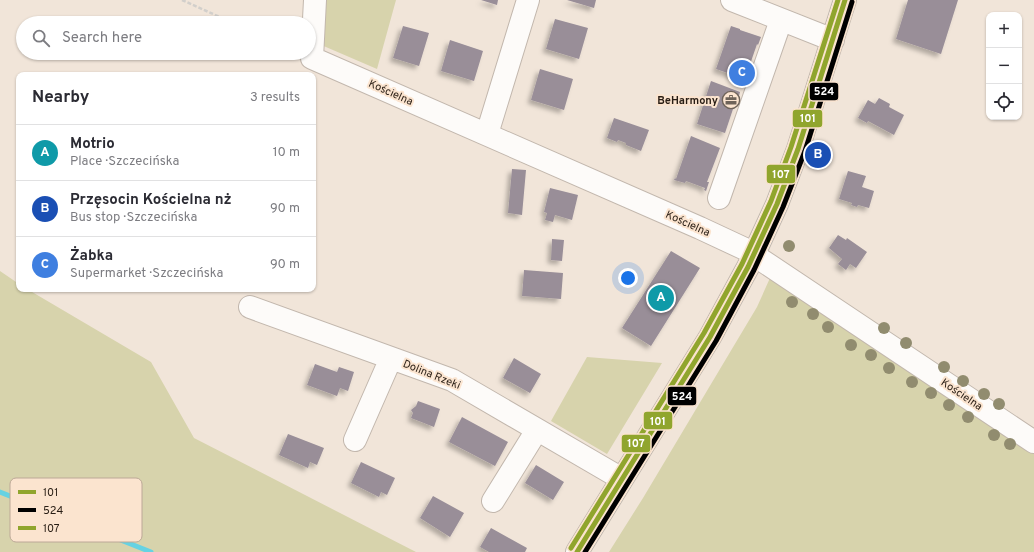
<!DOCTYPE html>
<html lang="en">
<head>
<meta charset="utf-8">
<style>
  :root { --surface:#fff; --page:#f7f7f7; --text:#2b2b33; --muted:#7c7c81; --line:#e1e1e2; --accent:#6e6359 }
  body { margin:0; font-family:Overpass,sans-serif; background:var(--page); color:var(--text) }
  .controls { position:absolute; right:12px; top:12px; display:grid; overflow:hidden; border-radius:8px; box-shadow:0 1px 3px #0004 }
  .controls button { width:36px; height:36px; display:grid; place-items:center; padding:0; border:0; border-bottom:1px solid var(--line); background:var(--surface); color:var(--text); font:20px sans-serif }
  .you { position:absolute; left:628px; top:278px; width:14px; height:14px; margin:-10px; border:3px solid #fff; border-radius:50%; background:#1a73e8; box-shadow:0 0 0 6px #1a73e833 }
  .badge { display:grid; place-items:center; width:26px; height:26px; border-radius:50%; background:var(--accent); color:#fff; font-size:13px; font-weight:700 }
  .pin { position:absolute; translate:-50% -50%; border:2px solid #fff; box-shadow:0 1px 4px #0006 }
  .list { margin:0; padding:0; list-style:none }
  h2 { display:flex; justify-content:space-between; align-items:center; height:52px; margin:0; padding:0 16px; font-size:17px }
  h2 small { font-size:13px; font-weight:400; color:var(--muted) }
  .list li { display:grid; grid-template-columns:26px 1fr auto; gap:12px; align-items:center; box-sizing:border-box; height:56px; padding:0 16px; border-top:1px solid var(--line) }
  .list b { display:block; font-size:15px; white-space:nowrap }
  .list p { margin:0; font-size:13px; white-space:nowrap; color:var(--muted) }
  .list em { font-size:13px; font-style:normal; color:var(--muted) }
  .icon { flex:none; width:22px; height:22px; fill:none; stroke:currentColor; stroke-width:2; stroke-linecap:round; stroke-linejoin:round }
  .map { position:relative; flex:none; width:1034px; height:552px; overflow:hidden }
  .search { position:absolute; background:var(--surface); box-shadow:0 1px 3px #0004; left:16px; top:16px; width:300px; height:44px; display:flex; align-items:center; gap:10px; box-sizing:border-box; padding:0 14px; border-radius:22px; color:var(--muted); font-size:15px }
  .panel { position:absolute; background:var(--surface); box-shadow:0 1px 3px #0004; left:16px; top:72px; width:300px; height:220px; border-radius:8px }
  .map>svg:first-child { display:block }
</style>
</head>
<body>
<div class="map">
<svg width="1034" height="552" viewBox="0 0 1034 552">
  <defs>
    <filter id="shadow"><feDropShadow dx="-3.5" dy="3.5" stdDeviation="2" flood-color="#0004"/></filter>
  </defs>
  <rect width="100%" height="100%" fill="#f1e5d9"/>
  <path fill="#d7d3ac" d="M322,0h74l-19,69 -58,-25z
    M0,271l19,13v5h8l124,73 43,76 222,114h-416z
    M770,278l189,127 75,49v98h-425l34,-54 114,-191z
    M587,357l75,6 -55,91 -56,-33z"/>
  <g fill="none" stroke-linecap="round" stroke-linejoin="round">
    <path stroke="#66d2e2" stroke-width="5" d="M0,492l151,60"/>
  </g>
  <path fill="#998e98" filter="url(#shadow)" d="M481,0h17l-1,5z
    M567,0h29l-2,8z
    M908,0h50l-17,54 -45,-15z
    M555,19l33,9 -9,31 -33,-10z
    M403,26l26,7 -10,33 -26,-8z
    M731,26l9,3v1l21,7 -3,8 -1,-1 -12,35 -29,-10z
    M450,40l33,11 -9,30 -33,-10z
    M540,69l33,10 -9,31 -33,-10z
    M711,81l29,11 -2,8h-2l-11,33 -28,-9z
    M879,98l11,6 -1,3 15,8 -10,20 -26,-14 -1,2 -9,-5 10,-18 7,4z
    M614,118l35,12 -8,21 -15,-6v-2l-8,-3 -1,2 -10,-4z
    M691,136l29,12 -13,34h2l-3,9 -2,-1 1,-2 -19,-7 -1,2 -11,-3 1,-2 1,1z
    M512,169l14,1 -4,45 -14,-2z
    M848,171l18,5 -4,11 12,4 -5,17 -11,-3 -1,2 -6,-2 1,-2 -13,-4z
    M550,188l28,7 -6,25 -17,-5 -2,7 -8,-2 2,-7 -3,-1z
    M838,235l8,5 1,-2 20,14 -11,16 -6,-4 -4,6 -8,-6 4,-5 -13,-11z
    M552,239l12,1 -2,21 -11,-1z
    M671,251l29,17 -49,78 -29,-18z
    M524,270l39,3 -2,26 -39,-3z
    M514,358l27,16 -11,19 -27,-15z
    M315,364l22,8 2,-5 15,5 -6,19 -8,-3 -3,8 -30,-11z
    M418,401l22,8 -6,18 -23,-9 2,-5 -2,-3 5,-4z
    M462,417l46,25 -13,24 -46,-24z
    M288,434l36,14 -7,17 -7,-3 -2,6 -29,-13z
    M361,462l34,16 -8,17 -6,-3 -2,5 -28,-14z
    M536,465l28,17 -11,18 -28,-17z
    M433,496l31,17 -14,24 -30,-19z
    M491,528l36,20 -2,4h-36l-9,-5z"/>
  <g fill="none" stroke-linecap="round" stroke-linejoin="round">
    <defs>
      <path id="minor" d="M315,0l-3,58 388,170 45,21 289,193
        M732,0l101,40
        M487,134l41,-134
        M719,198l62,-178
        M250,307l202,73 170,99
        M355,440l36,-82
        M493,501l44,-71
        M577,552l133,-215 38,-70 29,-63 21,-55 47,-149"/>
    </defs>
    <use href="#minor" stroke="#c2b7ad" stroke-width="24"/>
    <path stroke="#d2cfcb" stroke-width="2.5" stroke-dasharray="4 2" stroke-linecap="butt" d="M182,0l51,23"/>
    <use href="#minor" stroke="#fdfbf9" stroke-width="22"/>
    <defs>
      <path id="bus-1" d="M577,552l133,-215 38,-70 29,-63 21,-55 47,-149"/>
      <path id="bus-2" d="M585,552l131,-211 38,-71 29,-63 22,-56 47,-149"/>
      <path id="bus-3" d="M571,548l133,-215 38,-69 29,-63 20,-54 47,-147"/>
    </defs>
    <use href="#bus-1" stroke="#fbe4cf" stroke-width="8"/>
    <use href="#bus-2" stroke="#fbe4cf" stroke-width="8"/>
    <use href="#bus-3" stroke="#fbe4cf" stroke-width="8"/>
    <use href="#bus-1" stroke="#90a52d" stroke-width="5"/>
    <use href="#bus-2" stroke="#000" stroke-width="5"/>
    <use href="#bus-3" stroke="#90a52d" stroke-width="5"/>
  </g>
  <g fill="#918c6f">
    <circle cx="789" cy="246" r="6"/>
    <circle cx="792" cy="302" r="6"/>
    <circle cx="813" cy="314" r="6"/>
    <circle cx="828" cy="327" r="6"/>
    <circle cx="884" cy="328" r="6"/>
    <circle cx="906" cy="343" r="6"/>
    <circle cx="851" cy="345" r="6"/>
    <circle cx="871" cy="355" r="6"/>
    <circle cx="944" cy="367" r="6"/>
    <circle cx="889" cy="368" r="6"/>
    <circle cx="963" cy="381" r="6"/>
    <circle cx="912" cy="382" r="6"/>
    <circle cx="931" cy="393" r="6"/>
    <circle cx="984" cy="394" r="6"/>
    <circle cx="999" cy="404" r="6"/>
    <circle cx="949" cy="405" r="6"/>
    <circle cx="968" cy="417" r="6"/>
    <circle cx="994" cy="435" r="6"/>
    <circle cx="1010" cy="444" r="6"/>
  </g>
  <defs>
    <symbol id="office-ring" viewBox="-11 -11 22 22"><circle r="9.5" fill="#fbe4cf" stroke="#6e6359" stroke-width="1.5"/><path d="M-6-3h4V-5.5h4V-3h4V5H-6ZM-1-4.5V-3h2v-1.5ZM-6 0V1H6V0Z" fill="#6e6359"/></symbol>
  </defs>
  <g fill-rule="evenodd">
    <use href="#office-ring" x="721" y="90" width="20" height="20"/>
  </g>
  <g text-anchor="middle" stroke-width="4" stroke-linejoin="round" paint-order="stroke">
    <g font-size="11" fill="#281d14" stroke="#fbe4cf">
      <text transform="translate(391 92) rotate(24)" y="4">Kościelna</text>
      <text transform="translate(688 223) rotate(24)" y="4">Kościelna</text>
      <text transform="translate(432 374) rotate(22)" y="4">Dolina Rzeki</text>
      <text transform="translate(962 394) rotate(34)" y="4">Kościelna</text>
    </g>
    <g font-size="11" font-weight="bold" fill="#281d14" stroke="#fbe4cf" text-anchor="end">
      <text x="718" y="104">BeHarmony</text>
    </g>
  </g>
  <rect x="10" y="478" width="132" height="64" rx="6" fill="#fbe4cf" stroke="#bca897" stroke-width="1"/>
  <rect x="18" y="490" width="18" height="4" fill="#90a52d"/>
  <rect x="18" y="508" width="18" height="4" fill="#000"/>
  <rect x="18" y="526" width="18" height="4" fill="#90a52d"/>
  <g font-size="11" fill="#281d14">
    <text x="43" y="496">101</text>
    <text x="43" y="514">524</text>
    <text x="43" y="532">107</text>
  </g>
  <g stroke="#fbe4cf" stroke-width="1.5">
    <rect x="809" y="82" width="30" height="19" rx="4" fill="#000"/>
    <rect x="792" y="109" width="31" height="19" rx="4" fill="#90a52d"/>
    <rect x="766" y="164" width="30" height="20" rx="4" fill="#90a52d"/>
    <rect x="667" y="386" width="30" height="20" rx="4" fill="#000"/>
    <rect x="643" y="411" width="30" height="19" rx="4" fill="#90a52d"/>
    <rect x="621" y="434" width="30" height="19" rx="4" fill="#90a52d"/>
  </g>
  <g font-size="11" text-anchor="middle" font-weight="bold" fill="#fff">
    <text x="824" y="95">524</text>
    <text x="808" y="122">101</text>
    <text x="781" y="178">107</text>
    <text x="682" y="400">524</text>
    <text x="658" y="425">101</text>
    <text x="636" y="447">107</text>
  </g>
</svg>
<div class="controls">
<button>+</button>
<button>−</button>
<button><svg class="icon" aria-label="locate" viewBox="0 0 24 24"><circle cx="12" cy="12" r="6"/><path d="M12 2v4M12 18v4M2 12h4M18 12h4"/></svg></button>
</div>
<div class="you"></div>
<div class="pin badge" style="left:661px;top:298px;background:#0f9aa8">A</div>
<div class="pin badge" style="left:818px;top:155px;background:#1a4fb4">B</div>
<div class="pin badge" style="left:742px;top:73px;background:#3f7fe0">C</div>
<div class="search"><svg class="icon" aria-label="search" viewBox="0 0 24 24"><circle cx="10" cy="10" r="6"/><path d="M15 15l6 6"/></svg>Search here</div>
<section class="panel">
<h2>Nearby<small>3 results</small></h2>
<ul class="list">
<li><span class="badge" style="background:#0f9aa8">A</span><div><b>Motrio</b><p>Place · Szczecińska</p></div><em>10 m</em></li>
<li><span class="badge" style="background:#1a4fb4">B</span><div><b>Przęsocin Kościelna nż</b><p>Bus stop · Szczecińska</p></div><em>90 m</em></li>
<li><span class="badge" style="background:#3f7fe0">C</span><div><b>Żabka</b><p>Supermarket · Szczecińska</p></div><em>90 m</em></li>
</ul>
</section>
</div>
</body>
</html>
